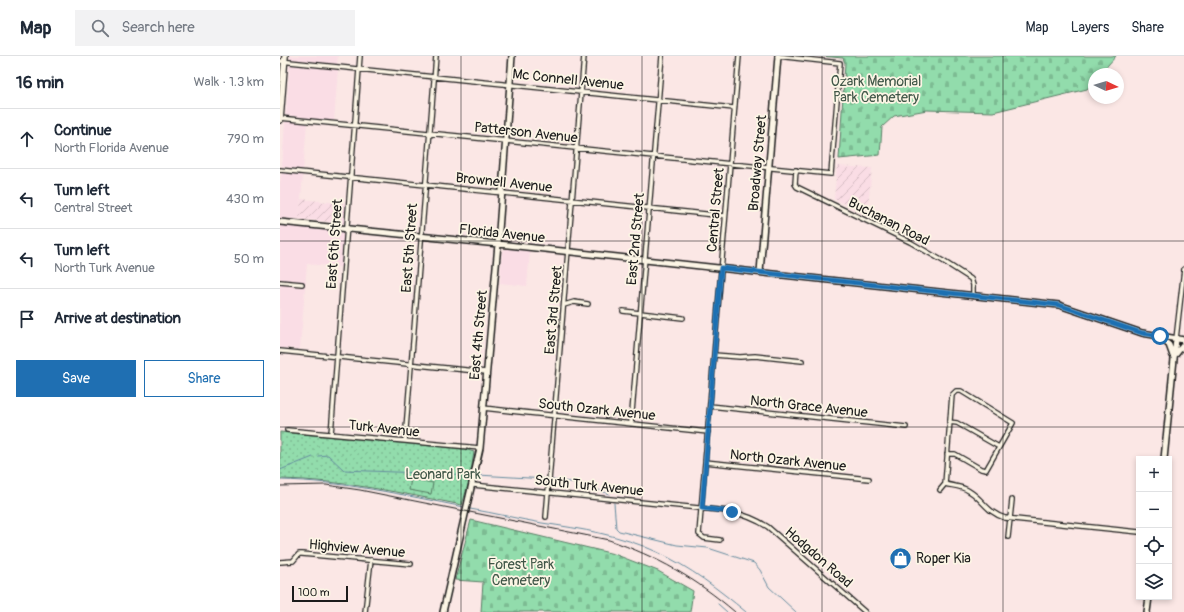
<!DOCTYPE html>
<html lang="en">
<head>
<meta charset="utf-8">
<style>
  :root { --surface:#fff; --page:#f2f2f3; --text:#1f2937; --muted:#747a83; --line:#e0e1e3; --accent:#1f6fb2 }
  body { margin:0; font-family:Pangolin,sans-serif; background:var(--page); color:var(--text) }
  .controls { position:absolute; right:12px; bottom:12px; display:grid; overflow:hidden; border-radius:0px; box-shadow:0 2px 6px #0003 }
  .controls button { width:36px; height:36px; display:grid; place-items:center; padding:0; border:0; border-bottom:1px solid var(--line); background:var(--surface); color:var(--text); font:20px sans-serif }
  .compass { position:absolute; left:808px; top:12px; width:36px; height:36px; border-radius:50%; background:var(--surface); box-shadow:0 2px 6px #0003; rotate:94deg }
  .scale { position:absolute; left:12px; bottom:10px; width:56px; box-sizing:border-box; padding-left:4px; border:2px solid #1c1c1c; border-top:0; font-size:11px; line-height:14px; white-space:nowrap; color:#1c1c1c; -webkit-text-stroke:3px #fcf5e5; paint-order:stroke }
  .stop { position:absolute; width:12px; height:12px; margin:-9px; border:3px solid #1f6fb2; border-radius:50%; background:#fff }
  .stop.end { background:#1f6fb2; border-color:#fff; box-shadow:0 1px 4px #0008 }
  .list { margin:0; padding:0; list-style:none }
  h2 { display:flex; justify-content:space-between; align-items:center; height:52px; margin:0; padding:0 16px; font-size:17px }
  h2 small { font-size:13px; font-weight:400; color:var(--muted) }
  .list li { display:grid; grid-template-columns:26px 1fr auto; gap:12px; align-items:center; box-sizing:border-box; height:60px; padding:0 16px; border-top:1px solid var(--line) }
  .list b { display:block; font-size:15px; white-space:nowrap }
  .list p { margin:0; font-size:13px; white-space:nowrap; color:var(--muted) }
  .list em { font-size:13px; font-style:normal; color:var(--muted) }
  .actions { display:flex; gap:8px; padding:12px 16px }
  .actions a { flex:1; padding:9px 0; border:1px solid var(--accent); border-radius:0px; text-align:center; font-size:14px; color:var(--accent) }
  .actions .main { background:var(--accent); color:#fff }
  .icon { flex:none; width:22px; height:22px; fill:none; stroke:currentColor; stroke-width:2; stroke-linecap:round; stroke-linejoin:round }
  .map { position:relative; flex:none; width:904px; height:556px; overflow:hidden }
  header { display:flex; align-items:center; gap:24px; box-sizing:border-box; height:56px; padding:0 20px; background:var(--surface); border-bottom:1px solid var(--line) }
  header strong { font-size:19px }
  nav { display:flex; gap:22px; margin-inline-start:auto; font-size:14px }
  .search { width:280px; height:36px; background:var(--page); display:flex; align-items:center; gap:10px; box-sizing:border-box; padding:0 14px; border-radius:0px; color:var(--muted); font-size:15px }
  main { display:flex }
  aside { flex:1; background:var(--surface) }
  .map>svg:first-child { display:block }
</style>
</head>
<body>
<header>
<strong>Map</strong>
<div class="search"><svg class="icon" aria-label="search" viewBox="0 0 24 24"><circle cx="10" cy="10" r="6"/><path d="M15 15l6 6"/></svg>Search here</div>
<nav><a>Map</a><a>Layers</a><a>Share</a></nav>
</header>
<main>
<aside>
<h2>16 min<small>Walk · 1.3 km</small></h2>
<ul class="list">
<li><svg class="icon" aria-label="ahead" viewBox="0 0 24 24"><path d="M12 20V5M6 11l6-6 6 6"/></svg><div><b>Continue</b><p>North Florida Avenue</p></div><em>790 m</em></li>
<li><svg class="icon" aria-label="left" viewBox="0 0 24 24"><path d="M17 20v-9H6M10 6l-5 5 5 5"/></svg><div><b>Turn left</b><p>Central Street</p></div><em>430 m</em></li>
<li><svg class="icon" aria-label="left" viewBox="0 0 24 24"><path d="M17 20v-9H6M10 6l-5 5 5 5"/></svg><div><b>Turn left</b><p>North Turk Avenue</p></div><em>50 m</em></li>
<li><svg class="icon" aria-label="arrive" viewBox="0 0 24 24"><path d="M6 21V4h12l-3 4 3 4H6"/></svg><div><b>Arrive at destination</b></div></li>
</ul>
<div class="actions"><a class="main">Save</a><a>Share</a></div>
</aside>
<div class="map">
<svg width="904" height="556" viewBox="0 0 904 556">
  <defs>
    <pattern id="industrial-furrows" width="10" height="10" patternUnits="userSpaceOnUse"><rect width="10" height="10" fill="#fadde5"/><path d="M-1 1l2-2M0 10L10 0M9 11l2-2" fill="none" stroke="#d6bdc4"/></pattern>
    <pattern id="grass-dots" width="8" height="8" patternUnits="userSpaceOnUse"><rect width="8" height="8" fill="#92dcac"/><path d="M2 2h.1M6 6h.1" fill="none" stroke="#7dbc93" stroke-width="1.8" stroke-linecap="round"/></pattern>
    <pattern id="cemetery-stones" width="16" height="16" patternUnits="userSpaceOnUse"><rect width="16" height="16" fill="#92dcac"/><path d="M2 7V4a2 2 0 0 1 4 0v3zM10 15v-3a2 2 0 0 1 4 0v3z" fill="#7dbc93"/></pattern>
  </defs>
  <rect width="100%" height="100%" fill="#fbe7e5"/>
  <filter id="ink" filterUnits="userSpaceOnUse"><feTurbulence type="fractalNoise" baseFrequency=".025" numOctaves="2"/><feDisplacementMap in="SourceGraphic" scale="8" xChannelSelector="R" yChannelSelector="G"/><feConvolveMatrix kernelMatrix="1 2 1 2 8 2 1 2 1" color-interpolation-filters="sRGB"/></filter>
  <g filter="url(#ink)">
    <path fill="#fadde5" d="M10,0h48l-1,8 -46,-5z
      M10,9l48,4 -4,52 -48,-6z
      M7,65l20,2 -4,47 -21,-4 3,-43z
      M3,117l20,2 -4,44 -19,-1v-34l1,-9z
      M0,169l62,7 2,2 -3,33 -34,-3 -7,85 -20,-1z
      M228,192l22,3 -3,35 -27,-3 2,-30 2,-3z"/>
    <path fill="url(#industrial-furrows)" d="M557,110l35,2 -5,47 -33,-16z
      M21,143l45,5 -2,19 -45,-4z"/>
    <path fill="url(#grass-dots)" stroke="#577c64" d="M0,376l184,17 10,3 -4,26 -8,27c-61,-12 -120,-25 -182,-26z"/>
    <path fill="url(#cemetery-stones)" stroke="#577c64" d="M540,0h296l-16,18h-6v7l-7,8 -94,23 -66,-2 -33,6 -12,11 -2,28 -41,4 6,-96 -2,-5z
      M191,464l143,34 44,17 35,20 -3,21h-209l2,-30 -28,-2z"/>
    <path fill="#92dcac" stroke="#577c64" d="M131,423l22,4 -2,11 -22,-4z"/>
    <g fill="none" stroke-linecap="round" stroke-linejoin="round">
      <path stroke="#648b9e" stroke-width="1" d="M38,400l10,-1 16,15 127,5
        M0,414l33,-13
        M198,419l68,4
        M0,424c63,1 123,15 184,27
        M272,424l28,3 29,11
        M334,447l2,25 3,3 58,14 31,3 46,15 6,7 9,17 27,25
        M190,453c25,4 48,10 72,14 40,6 79,12 115,29 33,15 61,37 89,60
        M438,548l9,8"/>
      <defs>
        <path id="street" d="M0,5l454,47
          M0,62l551,56 9,-111 -63,-7
          M0,114l445,46
          M516,114l-1,14 2,3 113,55 33,19 28,18 2,6v10
          M0,226l22,2
          M284,249l10,-3 14,2
          M343,255l60,7
          M896,283l8,-70
          M0,295l206,21
          M434,299l26,2 15,-1 47,5
          M430,350l196,21
          M203,352l225,24
          M669,366l8,1 42,24
          M351,368l31,-368
          M7,374l193,18
          M51,378l29,-378
          M125,385l31,-385
          M425,406l164,17
          M665,428l7,-89 4,-4h5l52,32 -27,47 -5,-1 -26,-15h-8
          M193,429l255,26c14,3 28,8 40,16l97,85
          M660,434l5,-6c8,2 17,2 24,7 15,9 17,21 36,27l134,14
          M266,461l38,-461
          M728,481l4,-37
          M440,484l-16,-2 -5,-4 40,-478
          M0,506l13,-1 6,-7h3l109,10
          M85,556l6,-52"/>
        <path id="secondary" d="M0,166l218,22 561,61 83,28 42,7
          M480,216l18,-216
          M880,281l9,8 4,11
          M896,298l8,-10
          M884,403l12,-120
          M163,556l37,-164 18,-204 14,-188
          M867,556l2,-15"/>
        <path id="primary" d="M0,64l5,-64"/>
      </defs>
      <use href="#street" stroke="#1c1c1c" stroke-width="6"/>
      <use href="#secondary" stroke="#1c1c1c" stroke-width="8"/>
      <use href="#primary" stroke="#1c1c1c" stroke-width="8"/>
      <use href="#street" stroke="#fcf5e5" stroke-width="3.5"/>
      <use href="#secondary" stroke="#fcf5e5" stroke-width="5"/>
      <use href="#primary" stroke="#fcf5e5" stroke-width="5.5"/>
      <path stroke="#1c1c1c" stroke-width="1" d="M0,430l46,-1 34,5 249,50c49,17 86,38 126,72"/>
    </g>
  </g>
  <g fill="none" stroke-linecap="round" stroke-linejoin="round" filter="url(#ink)">
    <path stroke="#1f6fb2" stroke-width="5" d="M452,456l-30,-4 19,-240 338,37 83,28 18,3"/>
  </g>
  <path fill="none" stroke="#1c1c1c" stroke-width="1" stroke-opacity="0.55" d="M181,0v556M362,0v556M542,0v556M723,0v556M0,185h904M0,371h904"/>
  <defs>
    <symbol id="shop-disc" viewBox="-11 -11 22 22"><circle r="9.5" fill="#1f6fb2" stroke="#fcf5e5"/><path d="M-5-2.5h2.3a2.7 3.5 0 0 1 5.4 0H5L5.5 6h-11ZM-1.5-2.5h3a1.5 2.3 0 0 0-3 0Z" fill="#fff"/></symbol>
  </defs>
  <g fill-rule="evenodd">
    <use href="#shop-disc" x="608" y="490" width="25" height="25"/>
  </g>
  <g text-anchor="middle" stroke-width="3.5" stroke-linejoin="round" paint-order="stroke">
    <g font-size="14" fill="#1c1c1c" stroke="#fcf5e5">
      <text transform="translate(288 23) rotate(6)" y="5">Mc Connell Avenue</text>
      <text transform="translate(246 76) rotate(6)" y="5">Patterson Avenue</text>
      <text transform="translate(477 107) rotate(-85)" y="5">Broadway Street</text>
      <text transform="translate(224 126) rotate(6)" y="5">Brownell Avenue</text>
      <text transform="translate(435 154) rotate(-85)" y="5">Central Street</text>
      <text transform="translate(609 165) rotate(27)" y="5">Buchanan Road</text>
      <text transform="translate(222 177) rotate(6)" y="5">Florida Avenue</text>
      <text transform="translate(355 183) rotate(-85)" y="5">East 2nd Street</text>
      <text transform="translate(54 188) rotate(-86)" y="5">East 6th Street</text>
      <text transform="translate(129 192) rotate(-86)" y="5">East 5th Street</text>
      <text transform="translate(273 254) rotate(-85)" y="5">East 3rd Street</text>
      <text transform="translate(198 279) rotate(-85)" y="5">East 4th Street</text>
      <text transform="translate(529 350) rotate(6)" y="5">North Grace Avenue</text>
      <text transform="translate(317 353) rotate(6)" y="5">South Ozark Avenue</text>
      <text transform="translate(104 372) rotate(6)" y="5">Turk Avenue</text>
      <text transform="translate(508 404) rotate(6)" y="5">North Ozark Avenue</text>
      <text transform="translate(309 429) rotate(6)" y="5">South Turk Avenue</text>
      <text transform="translate(77 492) rotate(5)" y="5">Highview Avenue</text>
      <text transform="translate(539 501) rotate(41)" y="5">Hodgdon Road</text>
    </g>
    <g font-size="14" fill="#3f5647" stroke="#fcf5e5">
      <text x="596" y="30">Ozark Memorial<tspan x="596" dy="16">Park Cemetery</tspan></text>
      <text x="163" y="423">Leonard Park</text>
      <text x="241" y="513">Forest Park<tspan x="241" dy="16">Cemetery</tspan></text>
    </g>
    <g font-size="14" fill="#1c1c1c" stroke="#fcf5e5" text-anchor="start">
      <text x="636" y="507">Roper Kia</text>
    </g>
  </g>
</svg>
<div class="controls">
<button>+</button>
<button>−</button>
<button><svg class="icon" aria-label="locate" viewBox="0 0 24 24"><circle cx="12" cy="12" r="6"/><path d="M12 2v4M12 18v4M2 12h4M18 12h4"/></svg></button>
<button><svg class="icon" aria-label="layers" viewBox="0 0 24 24"><path d="M12 4l9 5-9 5-9-5zM3 14l9 5 9-5"/></svg></button>
</div>
<svg class="compass" viewBox="-18 -18 36 36"><path d="M0-13l5 13h-10z" fill="#e53935"/><path d="M0 13l5-13h-10z" fill="#747a83"/></svg>
<div class="scale">100 m</div>
<div class="stop" style="left:880px;top:280px"></div>
<div class="stop end" style="left:452px;top:456px"></div>
</div>
</main>
</body>
</html>
